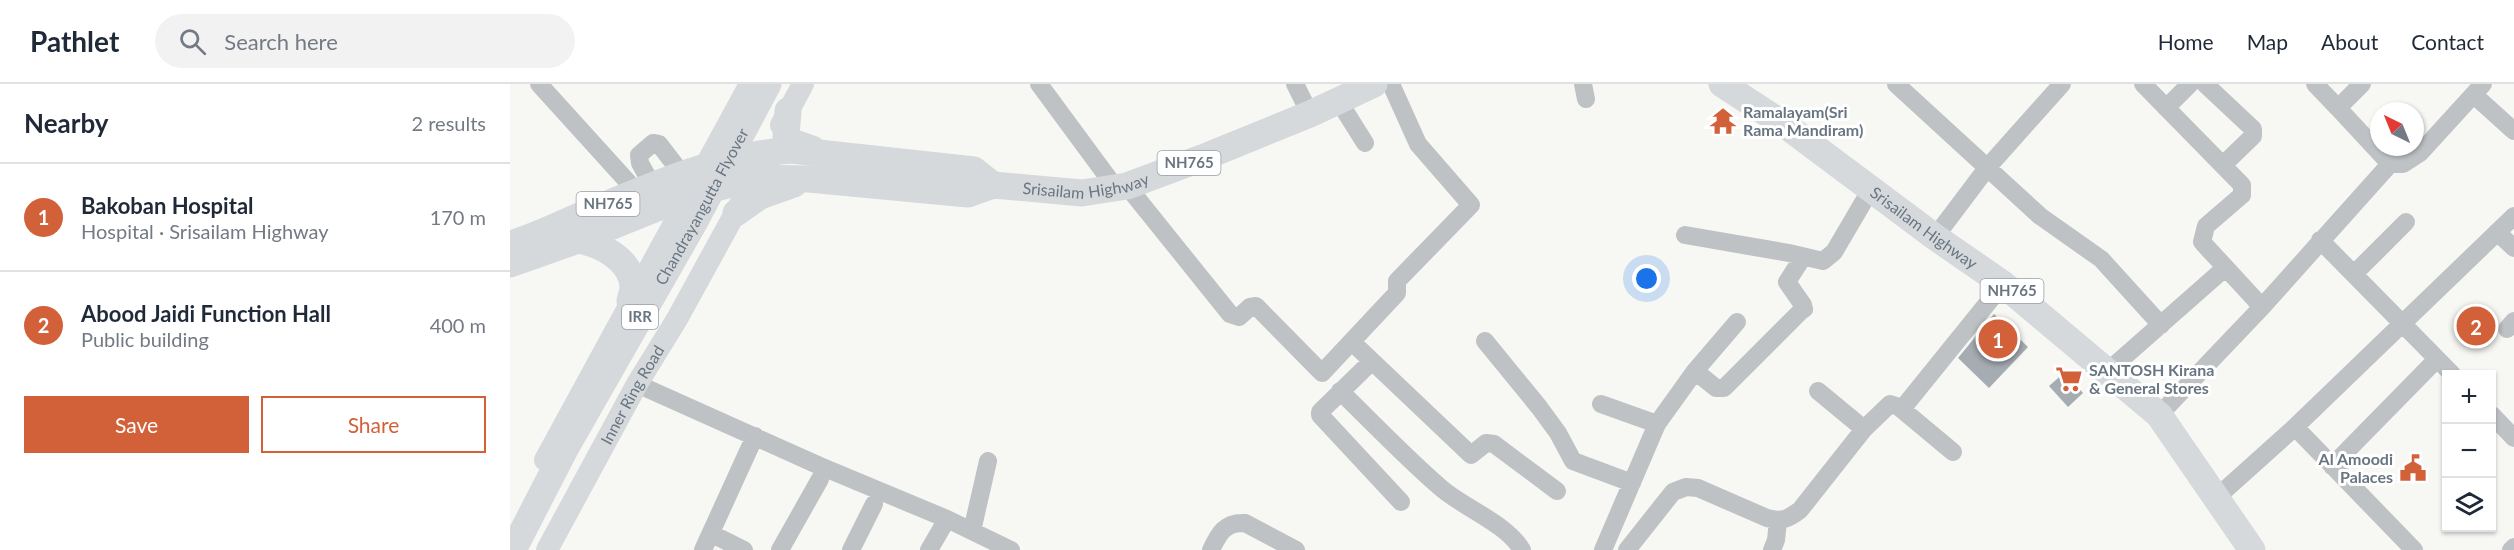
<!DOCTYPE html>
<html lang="en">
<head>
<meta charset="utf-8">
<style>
  :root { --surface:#fff; --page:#f2f2f3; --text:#1f2937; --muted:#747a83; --line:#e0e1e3; --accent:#d26139 }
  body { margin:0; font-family:Lato,sans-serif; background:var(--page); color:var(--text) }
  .controls { position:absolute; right:18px; bottom:18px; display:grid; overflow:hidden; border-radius:0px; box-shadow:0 2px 4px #0004 }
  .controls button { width:54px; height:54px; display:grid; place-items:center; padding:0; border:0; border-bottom:2px solid var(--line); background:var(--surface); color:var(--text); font:30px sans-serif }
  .compass { position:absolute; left:1860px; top:18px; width:54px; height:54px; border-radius:50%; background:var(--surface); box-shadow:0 2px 4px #0004; rotate:317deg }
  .you { position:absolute; left:1137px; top:195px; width:21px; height:21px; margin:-15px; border:4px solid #fff; border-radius:50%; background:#1a73e8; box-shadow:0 0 0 9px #1a73e833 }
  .badge { display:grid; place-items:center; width:39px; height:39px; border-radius:50%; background:var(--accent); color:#fff; font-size:20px; font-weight:700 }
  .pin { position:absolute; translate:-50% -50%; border:3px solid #fff; box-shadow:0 2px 6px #0006 }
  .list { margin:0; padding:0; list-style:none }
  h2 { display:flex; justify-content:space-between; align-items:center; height:78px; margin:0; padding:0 24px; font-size:26px }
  h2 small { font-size:20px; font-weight:400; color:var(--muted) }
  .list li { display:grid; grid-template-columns:39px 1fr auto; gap:18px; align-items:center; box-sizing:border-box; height:108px; padding:0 24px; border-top:2px solid var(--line) }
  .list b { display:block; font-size:22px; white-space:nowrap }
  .list p { margin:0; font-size:20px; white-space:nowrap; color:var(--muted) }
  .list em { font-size:20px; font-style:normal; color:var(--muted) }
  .actions { display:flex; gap:12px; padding:18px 24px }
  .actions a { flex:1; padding:14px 0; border:2px solid var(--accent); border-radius:0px; text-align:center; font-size:21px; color:var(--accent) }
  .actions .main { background:var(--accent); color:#fff }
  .icon { flex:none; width:33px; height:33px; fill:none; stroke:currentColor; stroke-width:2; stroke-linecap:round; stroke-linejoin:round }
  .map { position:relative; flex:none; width:2004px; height:466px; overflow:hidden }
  header { display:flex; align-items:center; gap:36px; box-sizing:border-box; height:84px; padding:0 30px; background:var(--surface); border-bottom:2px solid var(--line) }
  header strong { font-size:28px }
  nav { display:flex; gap:33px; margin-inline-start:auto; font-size:21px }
  .search { width:420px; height:54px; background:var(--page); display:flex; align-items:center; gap:15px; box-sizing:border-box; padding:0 21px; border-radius:33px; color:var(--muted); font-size:22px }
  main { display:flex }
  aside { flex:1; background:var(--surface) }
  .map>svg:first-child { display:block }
</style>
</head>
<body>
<header>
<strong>Pathlet</strong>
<div class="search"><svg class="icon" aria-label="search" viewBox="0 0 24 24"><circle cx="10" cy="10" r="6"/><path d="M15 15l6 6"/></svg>Search here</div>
<nav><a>Home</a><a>Map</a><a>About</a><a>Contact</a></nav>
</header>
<main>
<aside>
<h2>Nearby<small>2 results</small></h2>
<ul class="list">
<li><span class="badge">1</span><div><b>Bakoban Hospital</b><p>Hospital · Srisailam Highway</p></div><em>170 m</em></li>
<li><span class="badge">2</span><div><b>Abood Jaidi Function Hall</b><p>Public building</p></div><em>400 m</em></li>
</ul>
<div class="actions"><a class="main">Save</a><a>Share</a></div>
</aside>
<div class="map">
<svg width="2004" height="466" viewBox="0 0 2004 466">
  <rect width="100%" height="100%" fill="#f7f7f4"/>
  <path fill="#a6adb2" d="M1484,230l34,33 -39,41 -31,-30z
    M1555,288l18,21 -15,14 -19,-21z"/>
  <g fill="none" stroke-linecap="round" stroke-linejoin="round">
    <path stroke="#bec2c5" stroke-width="18" d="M29,0l98,108
      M529,0l76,103
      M785,0l15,30
      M1073,0l3,15
      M1386,0l144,132 61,43 60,66
      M1633,0l99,101v10l-36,31 -4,16 60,65
      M1695,0l48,45v7l-30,29
      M1805,0l23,24
      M1852,0l-24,24 52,56
      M1964,11l40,36
      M828,16l27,43
      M1656,24l24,-24
      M142,101l-12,-22 -1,-8 14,-12 6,1 23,30
      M617,102l103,128 9,3 11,-10 6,-1 66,67 75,-80v-12l74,-76 -53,-61 -27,-60
      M1987,148l17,16
      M1175,151l104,18 34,8 11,-9 37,-63
      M1425,153l52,-69 75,-84
      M1810,156l132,134
      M1844,190l52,-52
      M1997,245l7,-8
      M975,257l54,66 19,26 15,28 59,22
      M843,259l118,112 15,-12 8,1 63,47
      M862,277l-52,51v3l81,87
      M1185,287l21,17h8l77,-77 3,-2 -1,-4 -16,-23 16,-25
      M1598,287l117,-103
      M127,300l183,82 127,53 64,31
      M830,307c33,32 66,67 101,97 23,20 65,35 81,62
      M1308,307l46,38
      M1091,320l56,20
      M1392,325l101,-125
      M1649,331l103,-108 128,-143h13l17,-11 63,-69
      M1982,331l22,23
      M1785,343l119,123
      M1822,382l105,-107
      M1706,414l79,-71 219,-211
      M462,447l16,-70
      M202,450l32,16
      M193,466l52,-114
      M270,466l40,-71
      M341,466l23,-46
      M419,466l18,-31
      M701,466c8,-17 14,-28 34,-27l51,27
      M1093,466l54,-126 38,-53 42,-49
      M1117,466l46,-58 13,-5 12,1 69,30c15,4 21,1 33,-8l64,-81 26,-25 9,3 54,45
      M1262,466l4,-10 2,-19
      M2001,466l3,-3"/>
    <g stroke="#d5d9dc" stroke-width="22">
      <path d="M271,41l22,-41"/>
      <path d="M35,376l205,-376"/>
      <path id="s1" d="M37,466l90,-166 40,-65 67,-122"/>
    </g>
    <g stroke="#d5d9dc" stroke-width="27">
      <path id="s2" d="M1212,0l63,41 150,112 68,47 156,131 93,135"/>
      <path d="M278,27l-2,25 6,6 20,7"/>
      <path d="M226,129l24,-17 34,-12"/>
      <path d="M68,156c23,4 54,20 55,47 0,4 -2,10 -3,14"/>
      <path d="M0,160c25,-7 48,-19 72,-29 68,-29 135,-59 209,-65l183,20 19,15"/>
      <path id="s3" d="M0,180l68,-24 111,-45 66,-17 54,1 159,15 25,-9 89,8 45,-7 75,-28 108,-44 64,-30"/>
      <path id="s4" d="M3,466l52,-101 130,-228 73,-137"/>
    </g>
  </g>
  <defs>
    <symbol id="temple-bare" viewBox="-9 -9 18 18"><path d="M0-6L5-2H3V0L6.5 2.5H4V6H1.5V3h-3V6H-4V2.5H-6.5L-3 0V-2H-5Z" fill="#d26139" stroke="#fff" stroke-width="2.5" paint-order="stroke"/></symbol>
    <symbol id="supermarket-bare" viewBox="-9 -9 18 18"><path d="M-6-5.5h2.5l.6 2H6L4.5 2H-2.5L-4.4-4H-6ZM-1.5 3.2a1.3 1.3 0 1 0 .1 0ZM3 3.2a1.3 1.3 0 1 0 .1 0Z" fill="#d26139" stroke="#fff" stroke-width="2.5" paint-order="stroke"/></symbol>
    <symbol id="civic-bare" viewBox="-9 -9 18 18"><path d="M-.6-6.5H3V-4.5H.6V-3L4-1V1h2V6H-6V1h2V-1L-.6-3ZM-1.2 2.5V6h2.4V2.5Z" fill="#d26139" stroke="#fff" stroke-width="2.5" paint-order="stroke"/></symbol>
  </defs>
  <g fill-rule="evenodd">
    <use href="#temple-bare" x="1194" y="18" width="38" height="38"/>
    <use href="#supermarket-bare" x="1540" y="276" width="38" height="38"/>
    <use href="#civic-bare" x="1884" y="365" width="38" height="38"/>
  </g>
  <g text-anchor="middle" stroke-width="6" stroke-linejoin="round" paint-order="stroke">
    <g fill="#fff" stroke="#969fa8" stroke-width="1.5">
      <rect x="647.5" y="67" width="63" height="24" rx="4.5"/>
      <rect x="66.5" y="108" width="63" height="24" rx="4.5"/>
      <rect x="1470.5" y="195" width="63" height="24" rx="4.5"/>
      <rect x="112" y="221" width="36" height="24" rx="4.5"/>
    </g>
    <g font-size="15" font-weight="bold" fill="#697682">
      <text x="679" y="84">NH765</text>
      <text x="98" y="125">NH765</text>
      <text x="1502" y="212">NH765</text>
      <text x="130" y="238">IRR</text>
    </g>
    <g font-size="16" font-weight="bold" fill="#697682" stroke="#fff" text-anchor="start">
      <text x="1233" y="34">Ramalayam(Sri<tspan x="1233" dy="18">Rama Mandiram)</tspan></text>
      <text x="1579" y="292">SANTOSH Kirana<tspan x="1579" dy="18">&amp; General Stores</tspan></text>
      <text x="1883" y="381" text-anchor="end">Al Amoodi<tspan x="1883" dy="18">Palaces</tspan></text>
    </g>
    <g font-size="16" fill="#697682" stroke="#fff">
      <text dy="6" stroke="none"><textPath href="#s3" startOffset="594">Srisailam Highway</textPath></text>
      <text dy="6" stroke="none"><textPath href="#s4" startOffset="392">Chandrayangutta Flyover</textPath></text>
      <text dy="6" stroke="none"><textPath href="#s2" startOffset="248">Srisailam Highway</textPath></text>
      <text dy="6" stroke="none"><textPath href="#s1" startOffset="177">Inner Ring Road</textPath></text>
    </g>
  </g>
</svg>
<div class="controls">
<button>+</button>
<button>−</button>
<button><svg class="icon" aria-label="layers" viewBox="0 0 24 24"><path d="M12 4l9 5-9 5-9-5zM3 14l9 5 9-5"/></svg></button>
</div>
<svg class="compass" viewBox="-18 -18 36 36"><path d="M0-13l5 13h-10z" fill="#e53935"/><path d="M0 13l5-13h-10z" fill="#747a83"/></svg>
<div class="you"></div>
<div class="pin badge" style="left:1488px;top:255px">1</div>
<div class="pin badge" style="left:1966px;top:242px">2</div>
</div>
</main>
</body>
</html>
